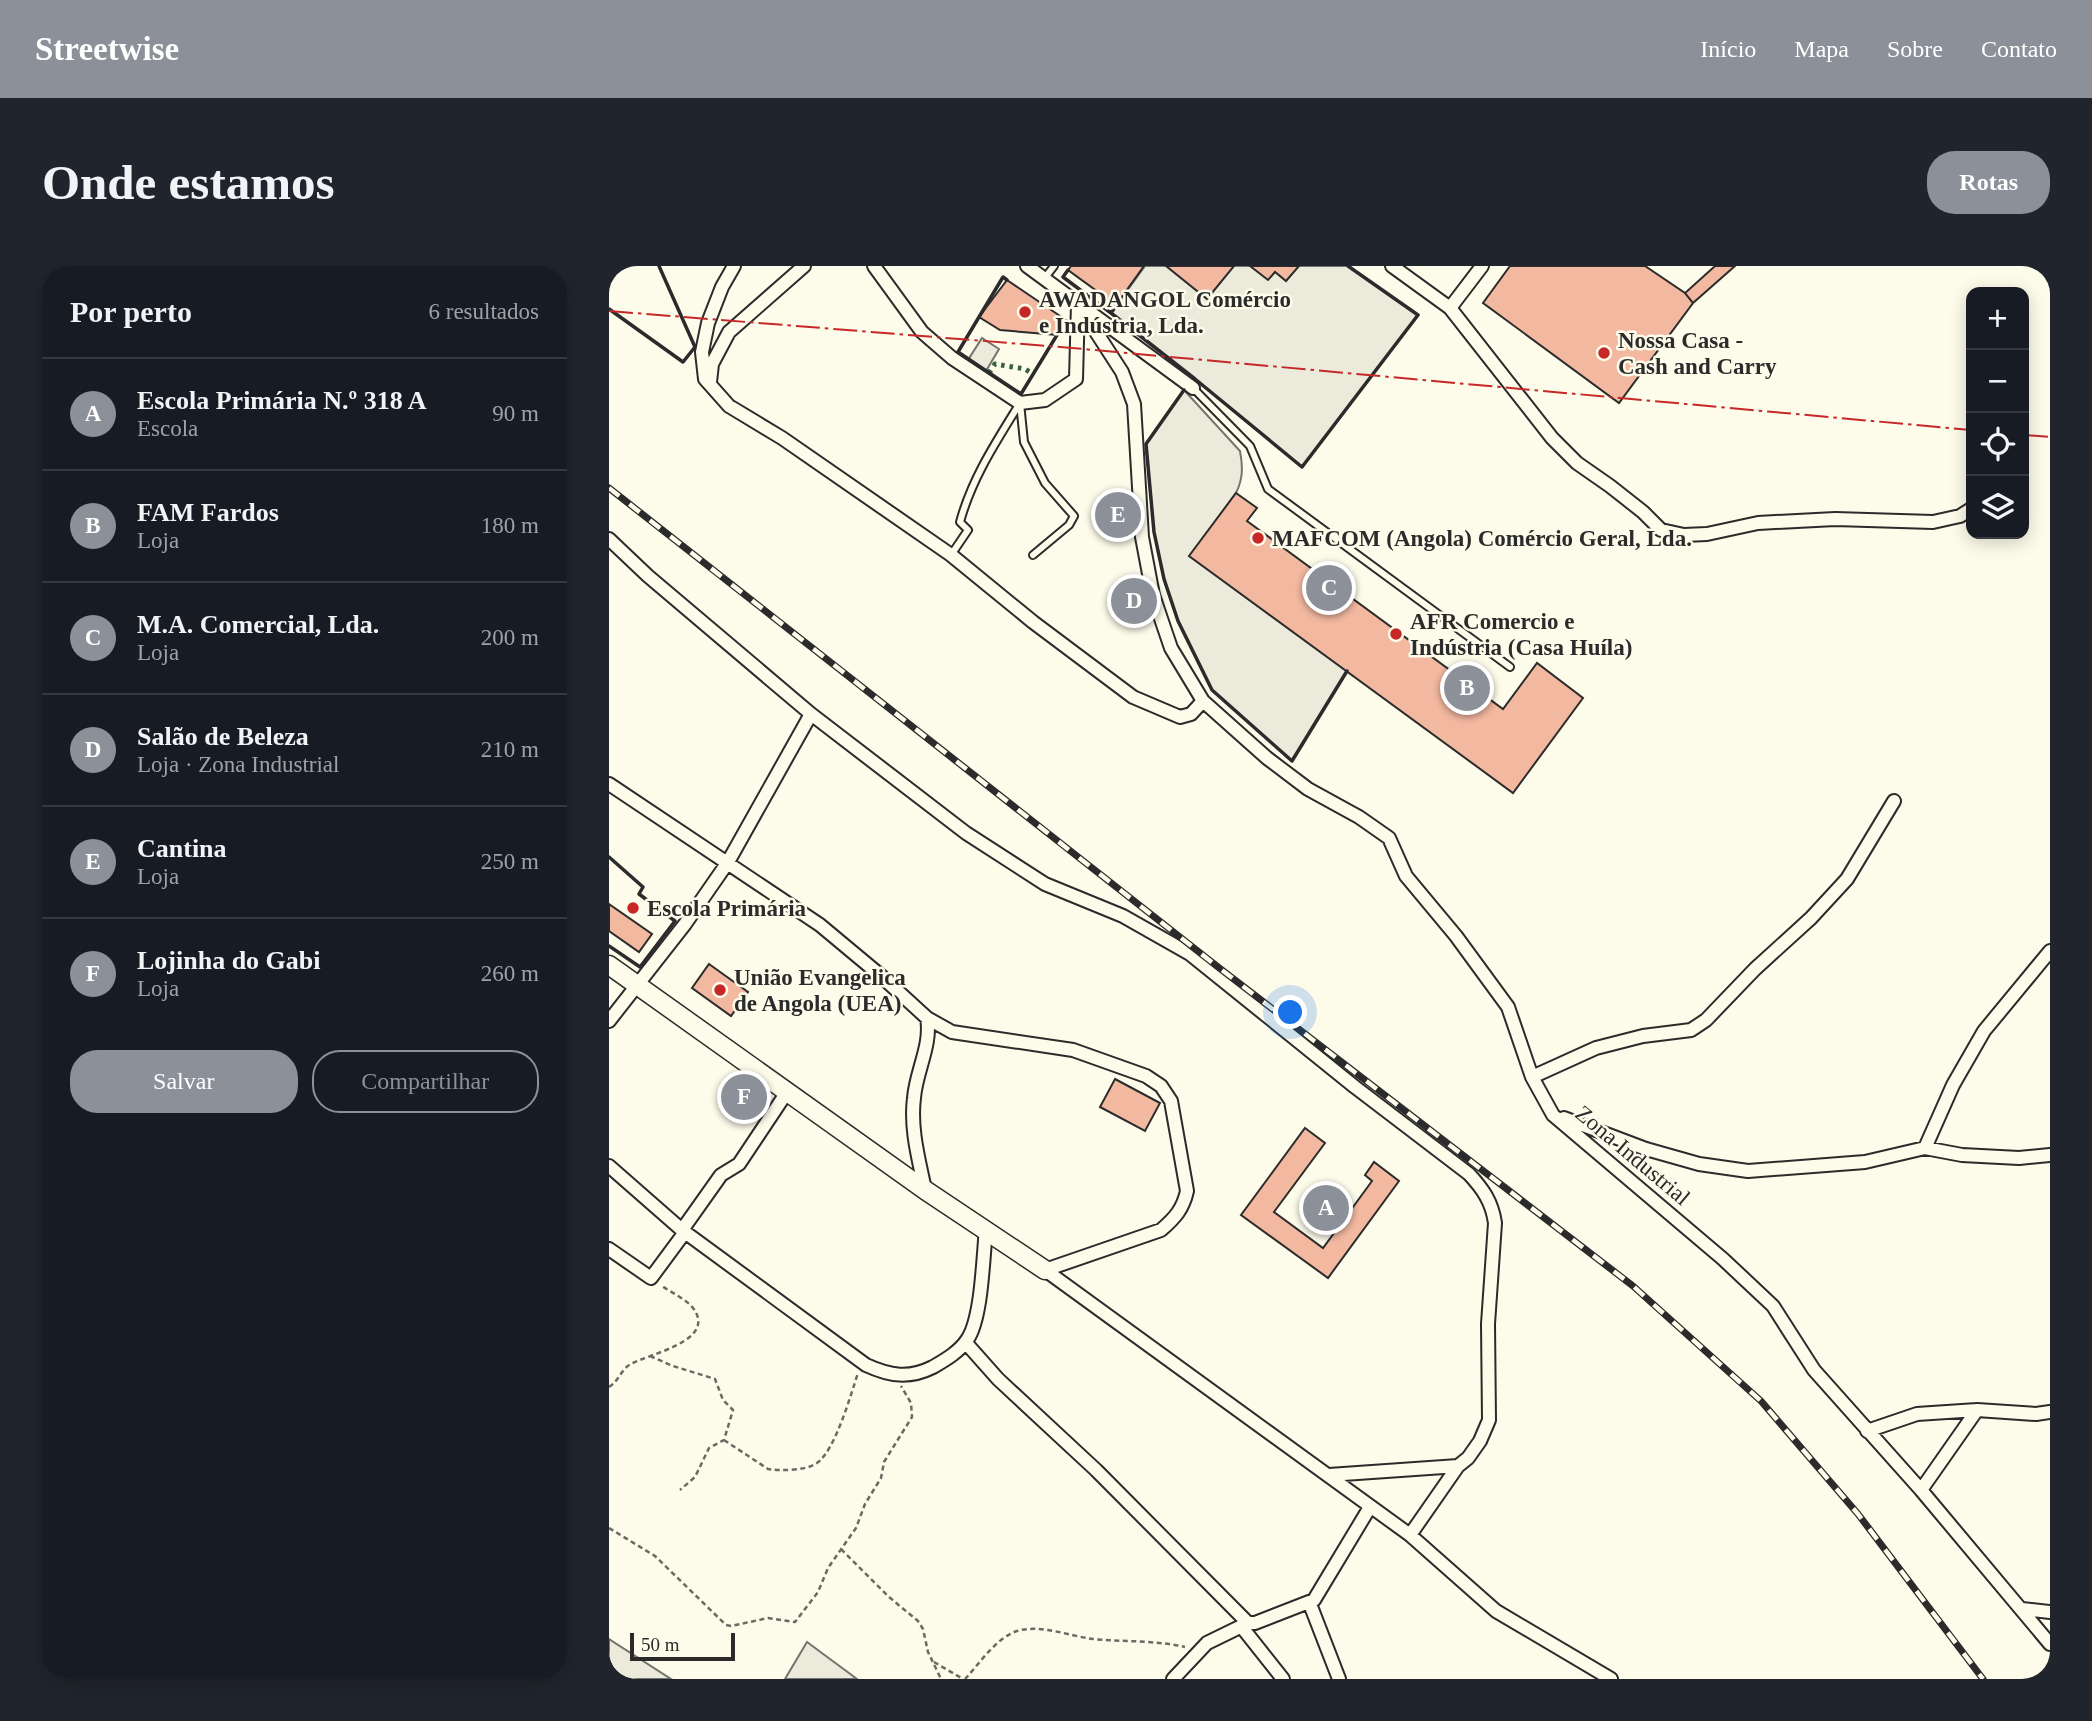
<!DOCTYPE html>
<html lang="pt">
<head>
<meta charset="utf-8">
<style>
  :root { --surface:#171b24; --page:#20242c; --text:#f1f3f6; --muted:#9ea1a6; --line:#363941; --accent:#8c9099 }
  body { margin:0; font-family:Georgia,serif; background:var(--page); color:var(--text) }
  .controls { position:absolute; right:21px; top:21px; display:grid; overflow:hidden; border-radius:14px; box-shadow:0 4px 18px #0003 }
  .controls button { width:63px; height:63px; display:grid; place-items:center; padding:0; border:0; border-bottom:2px solid var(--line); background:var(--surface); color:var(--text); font:35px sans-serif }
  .scale { position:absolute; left:21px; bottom:18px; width:105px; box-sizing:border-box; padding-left:7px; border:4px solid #2b2b2b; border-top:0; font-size:19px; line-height:24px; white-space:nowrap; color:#2b2b2b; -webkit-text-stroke:5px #fdfbea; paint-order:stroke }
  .you { position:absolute; left:682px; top:747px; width:24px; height:24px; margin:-18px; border:5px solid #fff; border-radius:50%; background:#1a73e8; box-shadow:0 0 0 10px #1a73e833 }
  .badge { display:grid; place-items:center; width:46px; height:46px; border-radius:50%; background:var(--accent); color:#fff; font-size:23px; font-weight:700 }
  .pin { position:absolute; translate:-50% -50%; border:4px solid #fff; box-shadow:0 2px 7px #0006 }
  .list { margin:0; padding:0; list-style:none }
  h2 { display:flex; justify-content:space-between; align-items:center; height:91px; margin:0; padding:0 28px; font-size:30px }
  h2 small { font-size:23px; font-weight:400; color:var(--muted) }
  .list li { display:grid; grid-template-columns:46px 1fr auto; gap:21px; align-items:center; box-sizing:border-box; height:112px; padding:0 28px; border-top:2px solid var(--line) }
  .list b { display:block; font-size:26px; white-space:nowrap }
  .list p { margin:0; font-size:23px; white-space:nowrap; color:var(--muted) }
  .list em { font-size:23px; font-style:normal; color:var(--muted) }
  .actions { display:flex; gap:14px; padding:21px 28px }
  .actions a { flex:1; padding:16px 0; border:2px solid var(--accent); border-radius:28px; text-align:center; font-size:24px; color:var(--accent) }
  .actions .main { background:var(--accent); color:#fff }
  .icon { flex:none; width:38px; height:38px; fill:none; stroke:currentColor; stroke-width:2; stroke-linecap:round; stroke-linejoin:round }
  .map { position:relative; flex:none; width:1441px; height:1413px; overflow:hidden; border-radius:28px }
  header { display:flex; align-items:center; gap:42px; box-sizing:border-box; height:98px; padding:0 35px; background:var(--accent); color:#fff }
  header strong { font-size:33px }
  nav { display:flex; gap:38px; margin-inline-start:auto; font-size:24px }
  .intro { display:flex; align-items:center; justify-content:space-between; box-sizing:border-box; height:168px; padding:0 42px }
  h1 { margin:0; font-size:49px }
  .button { padding:18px 32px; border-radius:28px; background:var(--accent); color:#fff; font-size:24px; font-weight:700 }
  main { display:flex; gap:42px; padding:0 42px }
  aside { flex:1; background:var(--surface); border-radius:28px; box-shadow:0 4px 18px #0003 }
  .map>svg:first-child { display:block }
</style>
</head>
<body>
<header>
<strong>Streetwise</strong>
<nav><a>Início</a><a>Mapa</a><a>Sobre</a><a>Contato</a></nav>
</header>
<div class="intro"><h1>Onde estamos</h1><a class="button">Rotas</a></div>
<main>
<aside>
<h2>Por perto<small>6 resultados</small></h2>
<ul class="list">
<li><span class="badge">A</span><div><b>Escola Primária N.º 318 A</b><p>Escola</p></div><em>90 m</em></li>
<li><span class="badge">B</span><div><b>FAM Fardos</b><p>Loja</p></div><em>180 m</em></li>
<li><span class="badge">C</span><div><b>M.A. Comercial, Lda.</b><p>Loja</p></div><em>200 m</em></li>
<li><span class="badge">D</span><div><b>Salão de Beleza</b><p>Loja · Zona Industrial</p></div><em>210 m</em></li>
<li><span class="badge">E</span><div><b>Cantina</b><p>Loja</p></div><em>250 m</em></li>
<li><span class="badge">F</span><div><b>Lojinha do Gabi</b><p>Loja</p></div><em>260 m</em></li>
</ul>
<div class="actions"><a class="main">Salvar</a><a>Compartilhar</a></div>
</aside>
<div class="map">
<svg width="1441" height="1413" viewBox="0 0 1441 1413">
  <rect width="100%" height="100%" fill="#fdfbea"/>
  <path fill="#ecebdb" stroke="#74746e" stroke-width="2" d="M536,0h203l70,49 -116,152 -107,-88 -84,-66z
    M373,72l17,11 -13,22 -18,-11z
    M575,124l56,61c3,16 3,28 -4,42l-46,63 157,115 -55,90 -80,-71 -34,-69 -14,-42 -10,-47 -8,-88z
    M0,1373l62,40h-62z
    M198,1376l50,37h-72z"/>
  <path fill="#f2b8a0" stroke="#2b2b2b" stroke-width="2" d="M462,0h73l-28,39 -48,-35z
    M557,0h68l-27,33z
    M641,0h49l-13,15 -11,-9 -7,8z
    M901,0h135l40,27 8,10 -74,100 -136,-100z
    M1106,0h20l-42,37 -8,-10z
    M398,14l59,40 -9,15 -57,-5 -21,-13z
    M627,227l21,15 -10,13 256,188 34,-46 46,35 -70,95 -324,-237z
    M0,638l43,30 -13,18 -30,-21z
    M100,698l39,28 -17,24 -39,-28z
    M506,813l45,24 -15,28 -45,-24z
    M696,862l20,15 -51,69 49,36 49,-67 -7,-6 9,-13 25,19 -71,97 -87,-63z"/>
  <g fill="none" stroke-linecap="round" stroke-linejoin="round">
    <defs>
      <path id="lane" d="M435,13l10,-13
        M584,122l57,58 18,43 242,178
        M342,289l17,-25 -8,-8c12,-44 36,-80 60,-119l4,39 21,41 29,33 -5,9 -36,30"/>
      <path id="street" d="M125,0l-12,21 -14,36 -6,29 3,27 24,27 53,32 169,117 82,67 100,75 47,20 11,-3 12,-13
        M265,0l48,66 30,26 68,45 25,-3 31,-21 2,-75
        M418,0l166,122
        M783,0l58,42 102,130 25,25 33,23 33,26 18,18 23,5 23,-1 51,-11 77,-4 98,3 27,-6 11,-7
        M469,38l44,68 12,32 8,133 11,58 18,53 32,53 64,57 41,31 51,28 30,21 17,38 50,60 52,71 24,70 21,38 170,144 50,47 41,64 107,120 129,154
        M841,42l32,-42
        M101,116l2,-18 17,-32 75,-66
        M0,273l39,37 163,138 155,119 79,51 78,32 67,38 165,133 114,87c14,15 23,28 26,49l-7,101 1,96 -9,21 -12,17 -10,8 -48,69
        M0,518l211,141 60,50 47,43 25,14 121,18 73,26 15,10 10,15 16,90c-4,18 -12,27 -26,39l-116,40
        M0,755l76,-97 43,-62 83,-148
        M923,811l64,-29 47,-12 48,-6 15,-10 49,-51 56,-51 36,-39 47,-78
        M955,852l82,31 53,15 49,7 117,-9 60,-14 37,7 57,3 31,-3
        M1316,882l28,-63 31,-54 66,-80
        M0,900l73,64 184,135c24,11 43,14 67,2 12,-7 26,-15 34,-27 15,-21 16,-83 19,-111
        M316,924c-6,-30 -15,-61 -11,-92 2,-27 18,-53 13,-80
        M73,964l39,-55 18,-11 48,-72
        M0,983l42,29 34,-46
        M436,1004l365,265 86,76 115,68
        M357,1077l32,36 98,91 152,153h7l59,-23 56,-93
        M1258,1165l50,-17 60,-4 59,4 14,-2
        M720,1209l129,-9
        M1312,1224l56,-80
        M701,1338l29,75
        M1413,1343l28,3
        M632,1360l42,53
        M564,1413l34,-36 41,-20"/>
      <path id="secondary" d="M0,699l316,225 120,80"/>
    </defs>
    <use href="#lane" stroke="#2b2b2b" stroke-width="10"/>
    <use href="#street" stroke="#2b2b2b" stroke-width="16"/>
    <use href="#secondary" stroke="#2b2b2b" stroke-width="21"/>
    <path stroke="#6a6964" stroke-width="2.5" stroke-dasharray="5 3.5" stroke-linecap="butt" d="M41,1090l23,10 42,13 8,21 10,10 -9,30 -15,8 -14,29 -15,13
      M0,1121c10,-6 12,-18 22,-23 17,-10 87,-23 62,-56 -7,-9 -21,-15 -31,-22
      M115,1174l44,29c12,2 38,2 49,-6 18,-12 34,-69 41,-90
      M0,1262l46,28 71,69 5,1 37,-8 27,4 23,-30 10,-24 28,-40 9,-24 16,-26 3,-16 28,-45 -1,-14 -10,-17
      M232,1283l48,48 29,24 5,8 5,23 13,27
      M325,1396l29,17
      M356,1413c15,-16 31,-41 52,-48 24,-7 52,5 76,8 31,3 61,1 92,8"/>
    <use href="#lane" stroke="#fdfbea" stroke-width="6"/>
    <use href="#street" stroke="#fdfbea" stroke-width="12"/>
    <use href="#secondary" stroke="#fdfbea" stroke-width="18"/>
    <defs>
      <path id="rail" d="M0,222l609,479 415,319 128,115 97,113 125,165"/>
    </defs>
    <use href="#rail" stroke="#2b2b2b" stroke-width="7"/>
    <use href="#rail" stroke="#fdfbea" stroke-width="4.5" stroke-dasharray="13" stroke-linecap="butt"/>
    <path stroke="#34623c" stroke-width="5" stroke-dasharray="3.5 5" stroke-linecap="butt" d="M380,107l6,-9 30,5 8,5"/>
    <path stroke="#2b2b2b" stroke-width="3.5" d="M459,4l-5,7 48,36 1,-2
      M398,14l-4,-3 -45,75 63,42 36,-59
      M509,37l-7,10 84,66 107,88 116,-152 -70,-49
      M0,43l74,53 12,-15 -36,-81
      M575,124l-38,54 8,88 10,47 14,42 34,69 80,71 55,-90
      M0,591l34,30 -4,7 36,27 -35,46 -31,-21"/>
    <path stroke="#c62828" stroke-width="2" stroke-dasharray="24 5 3.5 5" stroke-linecap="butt" d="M0,45l463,37 899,82
      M1415,169l26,2"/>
  </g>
  <g fill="#c62828" stroke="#fdfbea" stroke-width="2.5">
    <circle cx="416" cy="46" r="7"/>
    <circle cx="995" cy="87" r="7"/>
    <circle cx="649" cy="272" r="7"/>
    <circle cx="787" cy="368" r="7"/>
    <circle cx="24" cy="642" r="7"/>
    <circle cx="111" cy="724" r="7"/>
  </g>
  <g text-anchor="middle" stroke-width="5" stroke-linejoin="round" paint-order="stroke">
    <g font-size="23" font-weight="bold" fill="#2b2b2b" stroke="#fdfbea" text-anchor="start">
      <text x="430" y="41">AWADANGOL Comércio<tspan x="430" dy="26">e Indústria, Lda.</tspan></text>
      <text x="1009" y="82">Nossa Casa -<tspan x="1009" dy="26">Cash and Carry</tspan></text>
      <text x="663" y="280">MAFCOM (Angola) Comércio Geral, Lda.</text>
      <text x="801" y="363">AFR Comercio e<tspan x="801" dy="26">Indústria (Casa Huíla)</tspan></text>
      <text x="38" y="650">Escola Primária</text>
      <text x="125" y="719">União Evangelica<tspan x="125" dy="26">de Angola (UEA)</tspan></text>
    </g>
    <g font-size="23" fill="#2b2b2b" stroke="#fdfbea">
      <text transform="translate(1024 889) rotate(40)" y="8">Zona Industrial</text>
    </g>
  </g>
</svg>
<div class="controls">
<button>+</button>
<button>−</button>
<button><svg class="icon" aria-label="locate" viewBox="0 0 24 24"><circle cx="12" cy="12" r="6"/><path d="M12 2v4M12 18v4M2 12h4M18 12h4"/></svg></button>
<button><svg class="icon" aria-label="layers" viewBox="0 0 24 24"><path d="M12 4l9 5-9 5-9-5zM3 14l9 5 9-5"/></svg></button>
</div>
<div class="scale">50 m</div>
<div class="you"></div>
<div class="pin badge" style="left:717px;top:942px">A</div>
<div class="pin badge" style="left:858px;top:422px">B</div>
<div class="pin badge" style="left:720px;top:322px">C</div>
<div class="pin badge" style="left:525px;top:335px">D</div>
<div class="pin badge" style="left:509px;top:249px">E</div>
<div class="pin badge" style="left:135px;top:831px">F</div>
</div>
</main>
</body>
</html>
